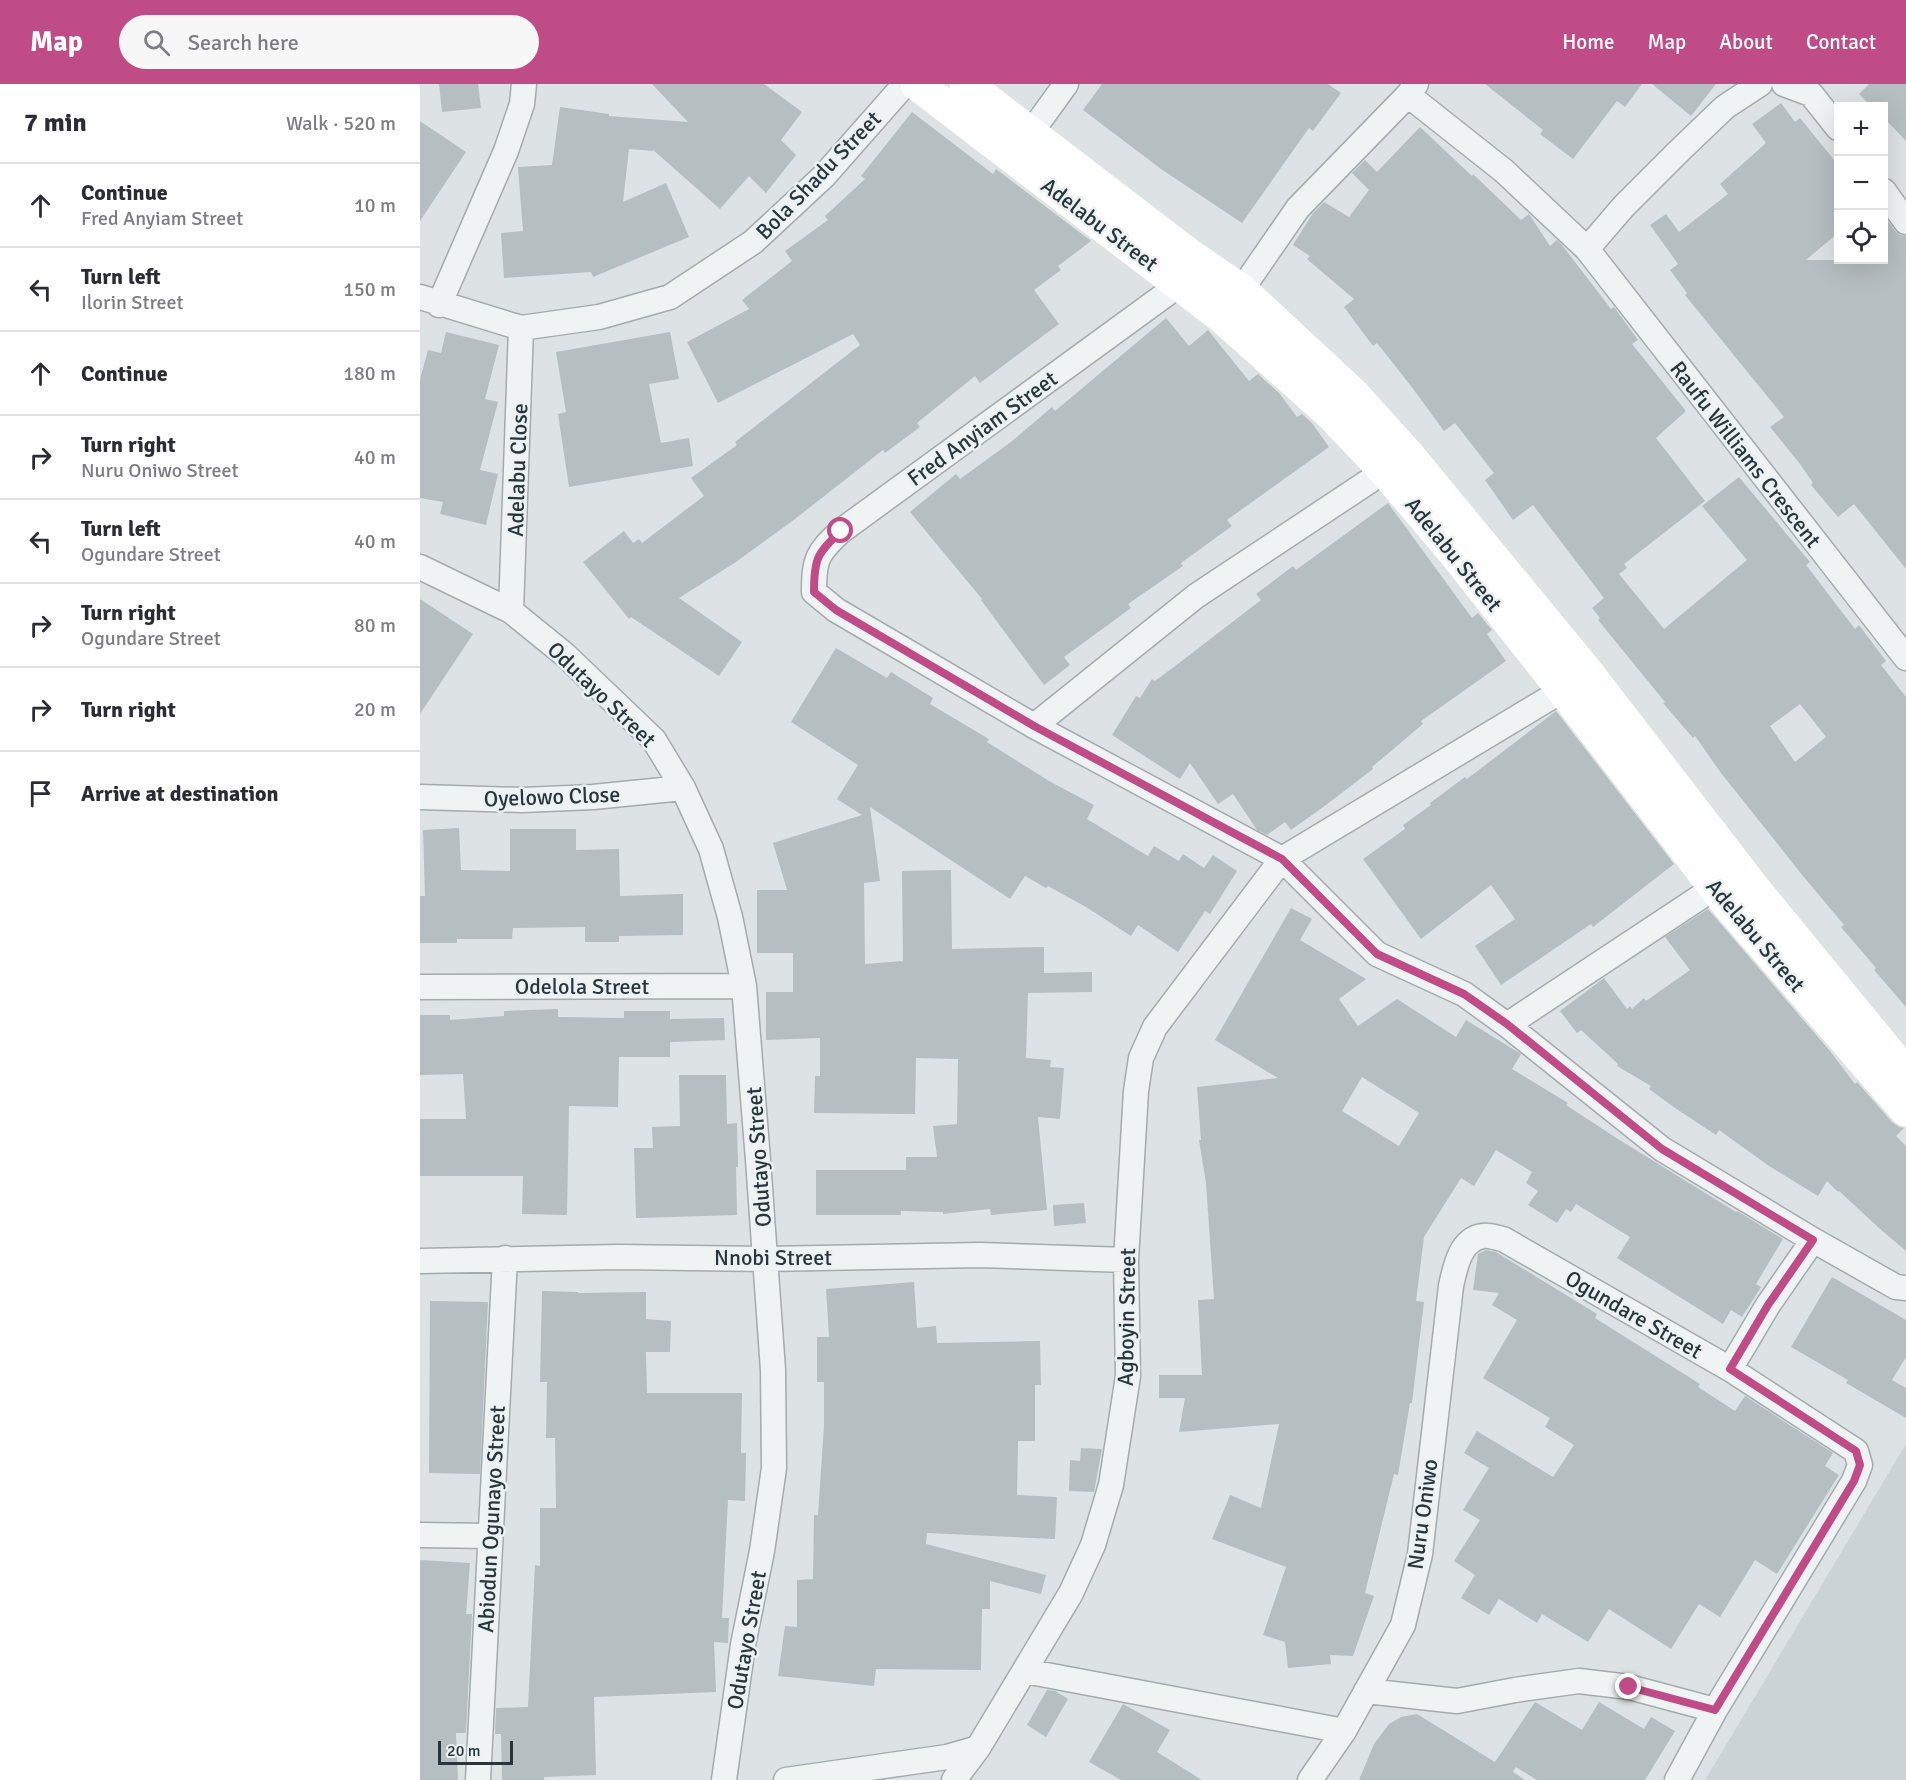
<!DOCTYPE html>
<html lang="en">
<head>
<meta charset="utf-8">
<style>
  :root { --surface:#fff; --page:#f7f7f7; --text:#2b2b33; --muted:#7c7c81; --line:#e1e1e2; --accent:#c04c87 }
  body { margin:0; font-family:Signika,sans-serif; background:var(--page); color:var(--text) }
  .controls { position:absolute; right:18px; top:18px; display:grid; overflow:hidden; border-radius:0px; box-shadow:0 6px 24px #0002 }
  .controls button { width:54px; height:54px; display:grid; place-items:center; padding:0; border:0; border-bottom:2px solid var(--line); background:var(--surface); color:var(--text); font:30px sans-serif }
  .scale { position:absolute; left:18px; bottom:15px; width:75px; box-sizing:border-box; padding-left:6px; border:3px solid #28353a; border-top:0; font-size:16px; line-height:21px; white-space:nowrap; color:#28353a; -webkit-text-stroke:4px #ecf1f3; paint-order:stroke }
  .stop { position:absolute; width:18px; height:18px; margin:-14px; border:4px solid #c04c87; border-radius:50%; background:#fff }
  .stop.end { background:#c04c87; border-color:#fff; box-shadow:0 2px 6px #0008 }
  .list { margin:0; padding:0; list-style:none }
  h2 { display:flex; justify-content:space-between; align-items:center; height:78px; margin:0; padding:0 24px; font-size:26px }
  h2 small { font-size:20px; font-weight:400; color:var(--muted) }
  .list li { display:grid; grid-template-columns:39px 1fr auto; gap:18px; align-items:center; box-sizing:border-box; height:84px; padding:0 24px; border-top:2px solid var(--line) }
  .list b { display:block; font-size:22px; white-space:nowrap }
  .list p { margin:0; font-size:20px; white-space:nowrap; color:var(--muted) }
  .list em { font-size:20px; font-style:normal; color:var(--muted) }
  .icon { flex:none; width:33px; height:33px; fill:none; stroke:currentColor; stroke-width:2; stroke-linecap:round; stroke-linejoin:round }
  .map { position:relative; flex:none; width:1486px; height:1696px; overflow:hidden }
  header { display:flex; align-items:center; gap:36px; box-sizing:border-box; height:84px; padding:0 30px; background:var(--accent); color:#fff }
  header strong { font-size:28px }
  nav { display:flex; gap:33px; margin-inline-start:auto; font-size:21px }
  .search { width:420px; height:54px; background:var(--page); display:flex; align-items:center; gap:15px; box-sizing:border-box; padding:0 21px; border-radius:33px; color:var(--muted); font-size:22px }
  main { display:flex }
  aside { flex:1; background:var(--surface) }
  .map>svg:first-child { display:block }
</style>
</head>
<body>
<header>
<strong>Map</strong>
<div class="search"><svg class="icon" aria-label="search" viewBox="0 0 24 24"><circle cx="10" cy="10" r="6"/><path d="M15 15l6 6"/></svg>Search here</div>
<nav><a>Home</a><a>Map</a><a>About</a><a>Contact</a></nav>
</header>
<main>
<aside>
<h2>7 min<small>Walk · 520 m</small></h2>
<ul class="list">
<li><svg class="icon" aria-label="ahead" viewBox="0 0 24 24"><path d="M12 20V5M6 11l6-6 6 6"/></svg><div><b>Continue</b><p>Fred Anyiam Street</p></div><em>10 m</em></li>
<li><svg class="icon" aria-label="left" viewBox="0 0 24 24"><path d="M17 20v-9H6M10 6l-5 5 5 5"/></svg><div><b>Turn left</b><p>Ilorin Street</p></div><em>150 m</em></li>
<li><svg class="icon" aria-label="ahead" viewBox="0 0 24 24"><path d="M12 20V5M6 11l6-6 6 6"/></svg><div><b>Continue</b></div><em>180 m</em></li>
<li><svg class="icon" aria-label="right" viewBox="0 0 24 24"><path d="M7 20v-9h11M14 6l5 5-5 5"/></svg><div><b>Turn right</b><p>Nuru Oniwo Street</p></div><em>40 m</em></li>
<li><svg class="icon" aria-label="left" viewBox="0 0 24 24"><path d="M17 20v-9H6M10 6l-5 5 5 5"/></svg><div><b>Turn left</b><p>Ogundare Street</p></div><em>40 m</em></li>
<li><svg class="icon" aria-label="right" viewBox="0 0 24 24"><path d="M7 20v-9h11M14 6l5 5-5 5"/></svg><div><b>Turn right</b><p>Ogundare Street</p></div><em>80 m</em></li>
<li><svg class="icon" aria-label="right" viewBox="0 0 24 24"><path d="M7 20v-9h11M14 6l5 5-5 5"/></svg><div><b>Turn right</b></div><em>20 m</em></li>
<li><svg class="icon" aria-label="arrive" viewBox="0 0 24 24"><path d="M6 21V4h12l-3 4 3 4H6"/></svg><div><b>Arrive at destination</b></div></li>
</ul>
</aside>
<div class="map">
<svg width="1486" height="1696" viewBox="0 0 1486 1696">
  <rect width="100%" height="100%" fill="#dde3e5"/>
  <path fill="#cbd3d6" d="M1486,1360v336h-201z"/>
  <path fill="#b5bec1" fill-rule="evenodd" d="M19,0h39l3,24 -39,4z
    M232,0h112l38,28 -21,28 15,15 -30,38 -17,-17 -29,33 -68,-60 1,2 -24,-2 -6,53 43,-19 23,54 -96,40 -2,-5 -87,6 -3,-45 22,-2 -5,-64 34,-2 8,-58 49,7v2l79,6z
    M682,0h226l13,9 -28,38 -4,-3 -67,95 -81,-54 -78,-59z
    M1065,0h157l-17,23 -8,-6 -44,58 -33,-25 3,-4z
    M1232,0h64l-25,32z
    M1449,0h37v57l-22,-23v-12h-13l-12,-12z
    M1361,19l14,19 5,-4 39,48v66l-33,28h78v-45l11,16 5,4 6,1v333l-52,-65 -16,13 -27,-32 2,-2 -13,-19 -30,-37 14,-10 -99,-122 2,-2 -17,-23 8,-6 -28,-39 16,-11 13,18 49,-38 -8,-10 46,-41 -14,-19z
    M492,28l81,62 3,-5 95,72 -33,25 3,4 -27,20 25,34 -79,59 -5,-7 -58,47 3,4 -35,26 -2,-3 -88,69 -59,43 -57,36 63,44 -23,34 -88,-59 -2,2 -46,-57 41,-31 9,12 6,-4 3,4 62,-47 -13,-18 46,-33 -2,-3 125,-97 -7,-11 -135,69 -31,-61 62,-33 -7,-9 50,-39 -7,-10 43,-31 -3,-4 40,-37 -4,-3z
    M0,37l46,31 -46,69z
    M1000,43l52,49 1,-2 48,46 8,-6 21,32 7,-6 5,5 49,64 3,-2 24,33 -6,4 54,67 -30,27 49,63 -81,63 3,4 -8,6 45,55 83,-69 -45,-54 37,-29 71,85 -4,3 49,64 4,-4 27,36 -5,4 25,32v310l-32,-37 2,-2 -35,-41 3,-2 -41,-49 -82,-103 -26,-37 -2,2 -30,-35 2,-1 -67,-82 2,-2 -8,-10 12,-10 -71,-93 -20,15 -28,-40 9,-7 -39,-50 -11,8 -33,-45 -34,-43 -4,3 -29,-39 10,-8 -47,-40 3,-3 -17,-11 20,-32 11,-11 25,15 20,-27 -17,-17 13,-13 12,12zM1380,620l26,33 -31,25 -25,-36z
    M746,234l23,28 19,-16 41,51 9,-7 21,19 18,24 5,-3 10,9 17,24 -102,73 5,6 -51,37 2,3 -55,38 3,4 -67,49 6,8 -26,20 -63,-85 1,-1 -72,-87 46,-38 4,5 51,-37 41,-35 3,4z
    M26,248l53,13 -14,54 13,3 -18,68 18,4 -12,51 -46,-11 3,-12 -23,-4v-119l8,-29 13,3z
    M250,248l9,47 -30,5 12,59 28,-5 4,28 -124,21 -11,-73 8,-2 -10,-60z
    M968,419l84,115 6,-5 14,17 -5,4 19,27 -85,60 2,3 -51,43 1,2 -47,36 -35,25 -6,-8 -18,13 -10,-5 -24,-36 -15,10 -28,-41 -10,16 -68,-44 24,-39 4,2 12,-19 3,2 28,-21 78,-60 -5,-6 37,-28 3,4z
    M0,515l53,35 -53,80z
    M416,564l51,30 4,-6 42,26 -3,6 59,35 -2,3 62,39 45,24 -7,14 61,37 6,-10 25,15 4,-7 21,14 9,-13 24,16 -27,43 -5,-3 -27,41 -40,-27 -7,11 -45,-29 -38,-21 -2,2 -21,-12 -15,23 -140,-92 10,74 -16,2 1,81 38,-3 -1,-90 49,-1 1,79 92,-2v26l48,-1v20l-64,1 -2,65 25,2 -1,7 14,1 -4,51 -22,-2 9,93 -56,5 -1,-6 -47,5v-2l-42,-1v4h-85v-45h90v-13h31l-4,-31 24,-2 1,-65 -42,-1 -1,56 -101,-1 1,-37h5v-38l-54,2v-48h27v-39h-36v-63h30l-14,-47 89,-28 -25,-16 21,-34 -67,-43z
    M1136,627l118,153 -81,63 -2,-3 -90,61 -26,-39 40,-27 -24,-34 -70,54 -58,-80 42,-30 -2,-4 28,-20 -1,-2 35,-26 2,2z
    M39,744l2,42 49,1v-42h66v21l43,-1 1,47 63,-2v41l-64,1v6h-34v-15l-72,1 -1,11h-55v4h-37v-47h5l-2,-66z
    M871,824l21,11 -12,21 66,39 -27,20 19,27 39,-27 59,38 10,-17 55,34 -9,15 56,34 -2,2 52,34 118,73 1,-1 46,28 -27,45 5,3 -19,30 -11,-7 -8,14 -106,-66 13,-21 -54,-33 -5,8 -5,-3 -9,14 -29,-18 10,-14 -12,-8 6,-11 -36,-22 -22,36 -13,-8 -37,59 -8,64 8,1 -12,101h-2l-12,72 -4,-1 -29,119 9,3 -21,60 -23,-1 1,9 -43,4 -3,-26 -22,-7 23,-68 -74,-28 18,-44 31,13 18,-84 -100,8 6,-34h-26v-23h43l-4,-75 16,-1 -8,-116 -7,-43h2l-4,-53 81,-9 -63,-38zM942,993l57,36 -20,33 -57,-35z
    M1288,825l122,142 25,33 2,-2 35,40 7,5 5,1 -8,8 10,10v105l-27,-23 -40,-37 -1,1 -11,-11 -9,15 -49,-30 -50,-36 -3,5 -41,-27 -26,-19 2,-3 -34,-20 1,-2 -37,-34 -4,3 -17,-22 44,-33 23,31 3,-3 2,3 12,-11 2,3 44,-31 -25,-33z
    M138,925v8l66,1v-7h46v8l54,-1 1,22 -55,2v15h-51l-1,50 -49,-1 -2,109 -45,-1 1,-38h-103v-57h46l-3,-45 -43,1v-60h30v5l54,-4v-5z
    M259,991h47l1,49 10,-1 1,44h-2l1,48 -101,3 -2,-70h19l-1,-21 28,-1z
    M664,1119l2,20 -32,3 -1,-21z
    M1066,1166l10,2 101,62 -2,4 105,66 -2,3 37,24 10,-15 88,57 -8,13 14,9 -62,99 -22,-14 -35,57 -21,-13 -28,45 -62,-40 -21,33 -46,-28 -5,9 -38,-24 -10,16 -28,-17 14,-23 -21,-14 26,-41 -17,-10 26,-42 -25,-15 13,-22 76,46 21,-32 -29,-18 5,-9 -67,-40 34,-58 -25,-15 7,-12 -26,-3 5,-36z
    M1412,1193l74,43v37l-14,23 14,8v30l-60,-35 2,-3 -57,-33z
    M494,1198l3,46 19,-2 1,17 103,-2 1,44h-6v56h-17l-1,54 40,2 -2,42 -128,-6 -1,11 120,31 -5,19 -51,-13v28h-8l-1,61 -105,-1 -2,17 -96,-10 7,-50 12,1v-47l16,-1 1,-64h4l6,-89v-44h-7v-45h12l-3,-48z
    M122,1207l36,1v1l68,-1v27l25,2 -1,31h-24l1,41h95l-1,60h5l-1,48 -17,-1 -6,118h7l-1,25 -14,-1 2,50 -122,5 2,78 -52,2v3h-42l-1,-46h-6l1,-26 32,-1 7,-142 5,1v-58h16l-1,-70h-9l1,-56h-7z
    M10,1217l58,1 -8,172 -51,-1z
    M661,1364l21,1 -8,43 -25,-1 1,-31 10,1z
    M0,1476l50,3 -4,51h6l-6,119h-10l2,47h-38z
    M627,1606l8,1 13,8 -22,38 -19,-12z
    M1115,1618l47,28 17,-28 45,27 7,-12 24,14 -30,49h-108l-21,-13 -3,5 12,8h-166l15,-36 15,-20 12,-7 16,-3 78,48z
    M703,1620l47,26 -13,22 45,28h-81l-32,-18z"/>
  <g fill="none" stroke-linecap="round" stroke-linejoin="round">
    <defs>
      <path id="street" d="M1364,0l27,10 27,34
        M988,11l96,76 83,78 319,409
        M602,61l44,-61
        M1464,107l22,31
        M1167,165l37,-43 54,-54 47,-45 35,-23
        M760,200l-339,247c-24,22 -27,28 -27,61l22,18 198,116 248,133 95,95 87,40 43,31 155,124 151,91 83,47 10,1
        M0,213l101,31 78,-11 71,-20 83,-55 71,-66 81,-92
        M813,218l65,-94 110,-113 8,-11
        M19,221l67,-154 16,-47 2,-20
        M0,483l91,44 53,43 90,86 29,48 28,61 19,68 14,69 14,174 15,210 1,98 -12,83 -19,94 -19,135
        M91,527l10,-283
        M614,642l162,-130 202,-134
        M0,713l102,3 71,-3 90,-9
        M0,903l324,-1
        M1087,941l222,-147
        M0,1177l198,-4 148,2 214,-4 146,5
        M1310,1285l38,-64 45,-65
        M0,1451l70,1
        M605,1587l319,60
        M946,1607l91,10 58,-11 64,-9 50,6 86,23
        M58,1696l27,-522
        M366,1696l161,-23 31,-9
        M534,1696l24,-32 93,-155 22,-48 18,-60 17,-109 -2,-116 10,-169 5,-33 14,-31 127,-168 281,-169 12,-10
        M890,1696l34,-49 59,-106 17,-71 31,-268c4,-18 9,-47 32,-50 6,-1 14,2 20,3l227,130 126,82 4,14 -6,16 -139,229 -38,70"/>
    </defs>
    <use href="#street" stroke="#a3abae" stroke-width="27"/>
    <use href="#street" stroke="#eff3f4" stroke-width="24"/>
    <path stroke="#fff" stroke-width="33" d="M497,0l305,233 109,97 55,58 67,79 110,139 167,217 176,203
      M546,0l226,173 50,34 111,103 55,61 178,216 169,219 151,184"/>
  </g>
  <g fill="none" stroke-linecap="round" stroke-linejoin="round">
    <path stroke="#c04c87" stroke-width="8" d="M421,447c-24,22 -27,28 -27,61l22,18 198,116 248,133 95,95 87,40 43,30 155,125 151,91 -45,65 -38,64 126,82 4,14 -6,16 -139,229 -86,-23"/>
  </g>
  <g text-anchor="middle" stroke-width="5" stroke-linejoin="round" paint-order="stroke">
    <g font-size="22" fill="#28353a" stroke="#ecf1f3">
      <text transform="translate(398 91) rotate(-46)" y="8">Bola Shadu Street</text>
      <text transform="translate(680 140) rotate(37)" y="8">Adelabu Street</text>
      <text transform="translate(562 344) rotate(-36)" y="8">Fred Anyiam Street</text>
      <text transform="translate(1326 370) rotate(52)" y="8">Raufu Williams Crescent</text>
      <text transform="translate(97 386) rotate(-88)" y="8">Adelabu Close</text>
      <text transform="translate(1034 470) rotate(51)" y="8">Adelabu Street</text>
      <text transform="translate(182 610) rotate(44)" y="8">Odutayo Street</text>
      <text transform="translate(132 712) rotate(-2)" y="8">Oyelowo Close</text>
      <text transform="translate(1336 851) rotate(50)" y="8">Adelabu Street</text>
      <text x="162" y="910">Odelola Street</text>
      <text transform="translate(338 1073) rotate(-94)" y="8">Odutayo Street</text>
      <text x="353" y="1181">Nnobi Street</text>
      <text transform="translate(1214 1230) rotate(30)" y="8">Ogundare Street</text>
      <text transform="translate(706 1233) rotate(-89)" y="8">Agboyin Street</text>
      <text transform="translate(1002 1430) rotate(-82)" y="8">Nuru Oniwo</text>
      <text transform="translate(71 1435) rotate(-87)" y="8">Abiodun Ogunayo Street</text>
      <text transform="translate(326 1556) rotate(-80)" y="8">Odutayo Street</text>
    </g>
  </g>
</svg>
<div class="controls">
<button>+</button>
<button>−</button>
<button><svg class="icon" aria-label="locate" viewBox="0 0 24 24"><circle cx="12" cy="12" r="6"/><path d="M12 2v4M12 18v4M2 12h4M18 12h4"/></svg></button>
</div>
<div class="scale">20 m</div>
<div class="stop" style="left:421px;top:447px"></div>
<div class="stop end" style="left:1209px;top:1603px"></div>
</div>
</main>
</body>
</html>
